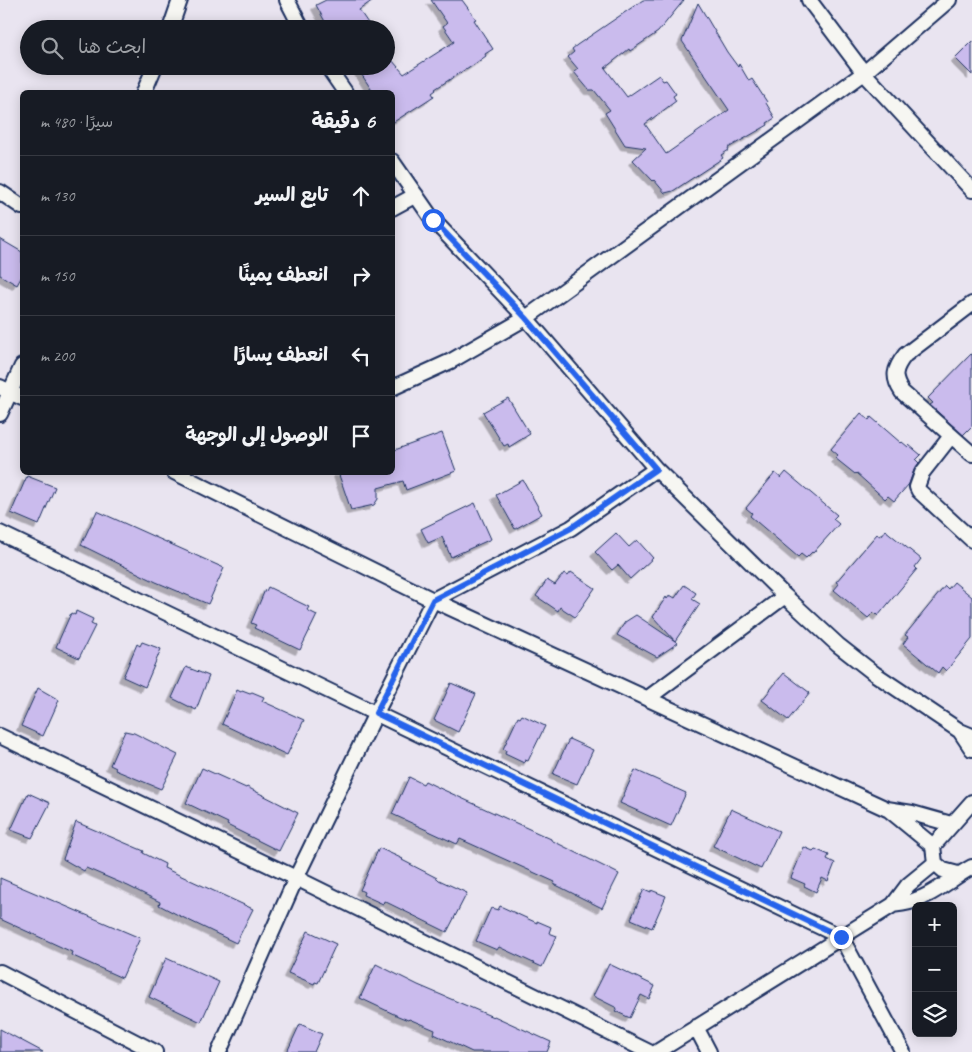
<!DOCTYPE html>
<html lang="ar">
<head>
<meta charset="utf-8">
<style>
  :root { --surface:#171b24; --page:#242831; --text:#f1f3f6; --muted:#9ea1a6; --line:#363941 }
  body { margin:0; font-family:Caveat,"Playpen Sans Arabic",sans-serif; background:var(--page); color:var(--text); direction:rtl }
  .controls { position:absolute; right:15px; bottom:15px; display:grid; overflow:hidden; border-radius:8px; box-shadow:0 2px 12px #0003 }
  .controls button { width:45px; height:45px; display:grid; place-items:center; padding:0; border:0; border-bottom:1px solid var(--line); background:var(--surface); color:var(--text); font:25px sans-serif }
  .stop { position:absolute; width:15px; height:15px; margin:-11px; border:4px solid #2563eb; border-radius:50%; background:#fff }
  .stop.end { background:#2563eb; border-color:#fff; box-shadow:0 1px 5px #0008 }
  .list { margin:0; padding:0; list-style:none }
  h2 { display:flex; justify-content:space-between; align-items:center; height:65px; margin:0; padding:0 20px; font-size:21px }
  h2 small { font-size:16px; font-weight:400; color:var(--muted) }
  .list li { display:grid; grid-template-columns:32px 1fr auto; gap:15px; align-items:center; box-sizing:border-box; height:80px; padding:0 20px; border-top:1px solid var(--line) }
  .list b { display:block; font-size:19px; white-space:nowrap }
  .list em { font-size:16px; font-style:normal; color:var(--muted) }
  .icon { flex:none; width:28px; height:28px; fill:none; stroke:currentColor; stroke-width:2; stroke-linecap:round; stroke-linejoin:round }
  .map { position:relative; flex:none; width:972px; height:1052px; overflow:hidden; direction:ltr }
  .search { position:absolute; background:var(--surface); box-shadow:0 2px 12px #0003; left:20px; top:20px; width:375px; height:55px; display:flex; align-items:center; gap:12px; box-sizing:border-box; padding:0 18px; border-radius:28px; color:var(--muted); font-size:19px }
  .panel { position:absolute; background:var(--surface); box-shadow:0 2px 12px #0003; left:20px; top:90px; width:375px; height:385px; border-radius:8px; direction:rtl }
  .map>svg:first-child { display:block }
</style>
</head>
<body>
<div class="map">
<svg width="972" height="1052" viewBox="0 0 972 1052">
  <defs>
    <filter id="shadow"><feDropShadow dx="-4.5" dy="4.5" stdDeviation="0" flood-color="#0004"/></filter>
  </defs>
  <rect width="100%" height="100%" fill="#e9e4f0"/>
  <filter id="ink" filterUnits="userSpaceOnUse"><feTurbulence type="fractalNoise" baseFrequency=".02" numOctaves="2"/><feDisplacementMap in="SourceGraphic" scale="10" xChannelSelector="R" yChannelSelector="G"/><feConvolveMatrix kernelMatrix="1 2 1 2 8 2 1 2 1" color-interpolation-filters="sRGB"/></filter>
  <g filter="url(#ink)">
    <path fill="#cabbed" stroke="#1b2f5e" filter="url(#shadow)" d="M326,0h47l-14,10 13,19h-43l-13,-24z
      M431,0h31l14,19 -2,1 19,29 -8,5 1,2 -17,12v-1l-34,22 1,1 -4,3 2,3 -42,27v-31h-19l-17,-26h30v-13l18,21 50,-32 -11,-16 4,-3z
      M643,0h41l-26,32 -28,19 -1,-2 -24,19 22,29 32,-22 4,6 3,-1 10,14 -3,2 3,5 -31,23 21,30 63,-44 -47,-69 16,-38 29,49 11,15 1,-3 10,17 3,-2 15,23 -1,1 9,15 -8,5 1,2 -40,23 1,2 -8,5 2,3 -50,33 -8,2 -11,-13 -1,1 -20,-21 13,-12 -21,-3 -20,-32 5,-3 -16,-20h-5l-15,-18 4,-3 -10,-12 6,-5 -2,-3 5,-4z
      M972,41v34l-17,-17z
      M0,239l22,13v24l-5,9 -17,-10z
      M972,353v73l-9,9 -33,-30 3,-2 -5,-5z
      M508,398l22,36 -21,13 -1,-3 -4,2 -21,-34z
      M861,413l8,7 2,-3 30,26 1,-1 6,5 1,-2 12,10 -5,5 3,3 -5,7 -5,14 -15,17 -6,-5 -3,3 -29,-26 -1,1 -20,-16 3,-3 -7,-6z
      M442,433l14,38 -50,19 -3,-9 -25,7v11l-4,6 -23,5 -13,-38h54v-21z
      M786,472l51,43 -4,4 6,5 -26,29 -1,-1 -6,6 -5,-4 -3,3 -48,-41 2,-3 -6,-5 29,-35 6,5z
      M27,476l28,11 -16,38 -28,-12z
      M523,480l19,34 -27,15 -19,-34z
      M475,503l16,36 -40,18 -9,-20 -14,6 -7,-14z
      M97,511l127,57 -16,36 -52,-22 -75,-37z
      M885,530l36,29 -6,8 2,2 -39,47 -4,-4 -6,6 -34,-28 5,-6 -3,-2 41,-48 3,2z
      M616,533l13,14 8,-7 16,18 -23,21 -12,-14 -6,5 -17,-18z
      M571,572l24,16 -20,29 -15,-10 -2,4 -22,-15 11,-16 8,5 9,-12 4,3z
      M954,582l18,15v42l-26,32 -4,-4 -4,6 -35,-29 5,-7 -3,-2 40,-49 3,3z
      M684,585l12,8 -4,6 8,5 -25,37 3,2 -21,14 -40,-22 8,-13 11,-7 39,26 -22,-24 13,-20 1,2 3,-4 5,3z
      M268,587l41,20 -2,3 10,5 -17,35 -46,-22 2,-3 -5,-2 14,-33 1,1z
      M76,611l17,8 -2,5 4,2 -16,32 -23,-11 15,-34 4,2z
      M142,642l19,7 -16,38 -22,-10 14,-33 3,2z
      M186,667l23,9 -13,34 -24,-12z
      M784,673l26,20 -22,27 -26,-20z
      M451,683l25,11 -18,38 -24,-12z
      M38,688l21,12 -16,36 -22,-10z
      M237,690l4,2 1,-2 8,3 2,-1 12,5 -2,4 42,19 -17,35 -65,-31z
      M522,715l23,11 -17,35 -3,-1 -1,3 -19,-9 1,-4 -3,-1 15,-32 2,1z
      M125,731l9,2 44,22 -17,34 -46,-19 1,-2 -6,-3z
      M569,739l24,11 -16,34 -24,-10z
      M202,768l44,20 1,-1 51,26 -19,38 -52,-26 1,-2 -42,-20z
      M635,770l51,23 -15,33 -51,-23z
      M409,777l14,7 2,-3 10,5 116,53v1l68,34 -17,34 -48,-24 1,-2 -95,-43 -3,5 -65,-30z
      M28,793l22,10 -18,35 -21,-8z
      M731,809l48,22 -18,38 -48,-23z
      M76,822l68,29 -1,2 22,11 -1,4 89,41 -17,34 -56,-27 -21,-11 1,-3 -32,-16 -42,-18 -2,3 -21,-12z
      M804,847l9,4 2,-2 14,6 -2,4 8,4 -7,18 -6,-3 -6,14 -12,-6 1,-2 -14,-6z
      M379,848l24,11 -1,1 35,18 2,2 28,13 -20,39 -63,-31 -1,3 -20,-9 1,-3 -4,-2z
      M0,878l140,60 -18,40 -51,-23 1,-3 -72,-33z
      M644,889l7,3v-2l15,6 -14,32 -21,-9z
      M500,906l37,17v-2l14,6 -2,6 8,3 -15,31 -43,-20 -2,3 -21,-9 15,-33 7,2z
      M308,931l28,13 -18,39 -3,-1 -1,2 -26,-11z
      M166,958l53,24 -18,40 -52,-25z
      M376,964l42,21 75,32 1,-1 57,26 -4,10h-75l-38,-18 1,-4 -26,-11 -1,1 -10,-4 -38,-18z
      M609,964l46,22 -6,13 -8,-4 -11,23 -15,-7 2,-3 -24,-12z
      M300,1024l22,10 -8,18h-27z
      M0,1029l43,23h-43z"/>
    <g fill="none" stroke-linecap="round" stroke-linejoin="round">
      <defs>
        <path id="street" d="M287,0l15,29
          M809,0l55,73 108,117
          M170,29l10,-29
          M327,66l18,26
          M144,92l11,-26
          M392,161l41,59 93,98 130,151 129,127 53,49 37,29 85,57 12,5
          M0,192l22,15
          M392,208l24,-13
          M972,304l-67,51c-11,14 -13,22 -3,37l70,62
          M0,387l22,11
          M392,388l59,-27 75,-43 338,-245 85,-73
          M0,414l22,-48
          M951,436l-29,37 -5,14 2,4 53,49
          M174,472l259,128 454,209 25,4 39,11
          M0,533l841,404 62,115
          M648,698l137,-102
          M960,731l12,18
          M0,736l296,142 353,174
          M888,809l45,37
          M958,874l-15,-4 -8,-7 -2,-17 39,-44
          M893,905l15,-20 27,-22
          M0,972l155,80
          M696,1027l13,25
          M219,1052l77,-174 80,-165 57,-113 138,-72 85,-59
          M657,1052l236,-147c7,-1 16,-2 23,-5 21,-7 37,-23 56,-33"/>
      </defs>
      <use href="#street" stroke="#1b2f5e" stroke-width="18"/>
      <use href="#street" stroke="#f6f6f2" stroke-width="14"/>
    </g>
  </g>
  <g fill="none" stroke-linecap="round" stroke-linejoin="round" filter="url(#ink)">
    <path stroke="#2563eb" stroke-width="6" d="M433,220l93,98 130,151 -85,59 -138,72 -57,113 465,224"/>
  </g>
</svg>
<div class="controls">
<button>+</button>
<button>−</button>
<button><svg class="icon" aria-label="layers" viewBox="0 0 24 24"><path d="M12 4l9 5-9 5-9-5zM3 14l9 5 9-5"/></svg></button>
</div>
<div class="stop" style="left:433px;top:220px"></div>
<div class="stop end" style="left:841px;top:937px"></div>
<div class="search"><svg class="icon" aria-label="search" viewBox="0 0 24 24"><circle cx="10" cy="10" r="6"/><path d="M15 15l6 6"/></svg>ابحث هنا</div>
<section class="panel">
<h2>6 دقيقة<small>سيرًا · 480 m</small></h2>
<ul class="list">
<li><svg class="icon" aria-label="ahead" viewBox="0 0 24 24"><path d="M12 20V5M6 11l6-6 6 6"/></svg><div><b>تابع السير</b></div><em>130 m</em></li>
<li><svg class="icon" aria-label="right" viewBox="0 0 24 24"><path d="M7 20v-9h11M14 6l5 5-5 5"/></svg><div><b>انعطف يمينًا</b></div><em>150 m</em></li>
<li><svg class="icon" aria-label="left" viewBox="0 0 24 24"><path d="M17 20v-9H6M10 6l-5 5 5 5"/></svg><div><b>انعطف يسارًا</b></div><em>200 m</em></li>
<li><svg class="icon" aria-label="arrive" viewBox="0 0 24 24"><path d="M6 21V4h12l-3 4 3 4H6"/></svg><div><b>الوصول إلى الوجهة</b></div></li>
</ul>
</section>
</div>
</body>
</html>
